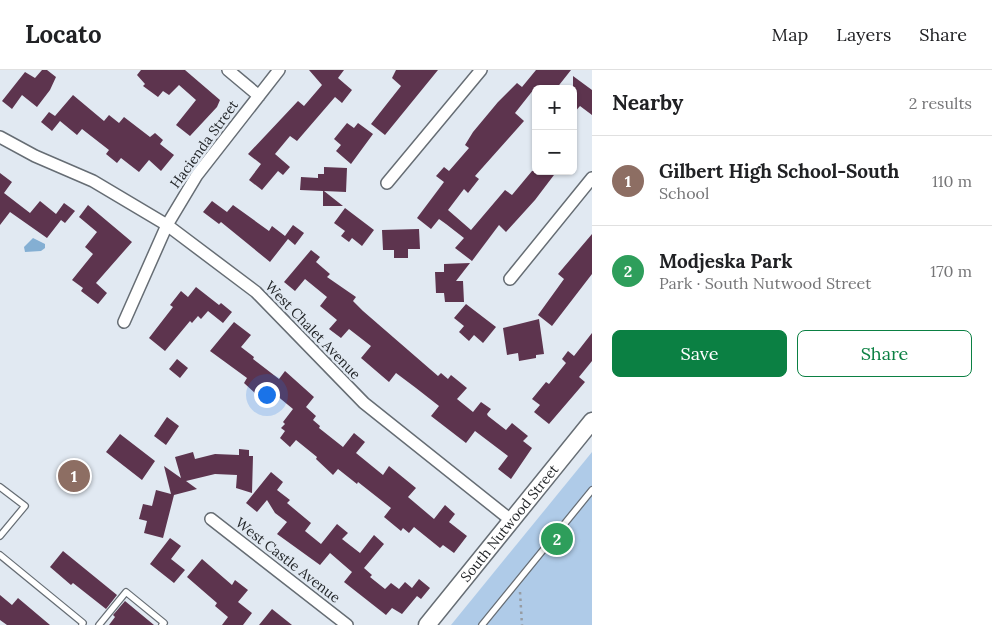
<!DOCTYPE html>
<html lang="en">
<head>
<meta charset="utf-8">
<style>
  :root { --surface:#fff; --page:#f6f6f6; --text:#202124; --muted:#757577; --line:#e0e0e0; --accent:#0b8043 }
  body { margin:0; font-family:Lora,serif; background:var(--page); color:var(--text) }
  .controls { position:absolute; right:15px; top:15px; display:grid; overflow:hidden; border-radius:8px; box-shadow:0 1px 4px #0004 }
  .controls button { width:45px; height:45px; display:grid; place-items:center; padding:0; border:0; border-bottom:1px solid var(--line); background:var(--surface); color:var(--text); font:25px sans-serif }
  .you { position:absolute; left:266px; top:324px; width:18px; height:18px; margin:-12px; border:4px solid #fff; border-radius:50%; background:#1a73e8; box-shadow:0 0 0 8px #1a73e833 }
  .badge { display:grid; place-items:center; width:32px; height:32px; border-radius:50%; background:var(--accent); color:#fff; font-size:16px; font-weight:700 }
  .pin { position:absolute; translate:-50% -50%; border:2px solid #fff; box-shadow:0 1px 5px #0006 }
  .list { margin:0; padding:0; list-style:none }
  h2 { display:flex; justify-content:space-between; align-items:center; height:65px; margin:0; padding:0 20px; font-size:21px }
  h2 small { font-size:16px; font-weight:400; color:var(--muted) }
  .list li { display:grid; grid-template-columns:32px 1fr auto; gap:15px; align-items:center; box-sizing:border-box; height:90px; padding:0 20px; border-top:1px solid var(--line) }
  .list b { display:block; font-size:19px; white-space:nowrap }
  .list p { margin:0; font-size:16px; white-space:nowrap; color:var(--muted) }
  .list em { font-size:16px; font-style:normal; color:var(--muted) }
  .actions { display:flex; gap:10px; padding:15px 20px }
  .actions a { flex:1; padding:11px 0; border:1px solid var(--accent); border-radius:8px; text-align:center; font-size:18px; color:var(--accent) }
  .actions .main { background:var(--accent); color:#fff }
  .map { position:relative; flex:none; width:592px; height:555px; overflow:hidden }
  header { display:flex; align-items:center; gap:30px; box-sizing:border-box; height:70px; padding:0 25px; background:var(--surface); border-bottom:1px solid var(--line) }
  header strong { font-size:24px }
  nav { display:flex; gap:28px; margin-inline-start:auto; font-size:18px }
  main { display:flex }
  aside { flex:1; background:var(--surface) }
  .map>svg:first-child { display:block }
</style>
</head>
<body>
<header>
<strong>Locato</strong>
<nav><a>Map</a><a>Layers</a><a>Share</a></nav>
</header>
<main>
<div class="map">
<svg width="592" height="555" viewBox="0 0 592 555">
  <rect width="100%" height="100%" fill="#e1e9f2"/>
  <path fill="#afcbe8" d="M592,382v173h-141z"/>
  <path fill="#84afd3" d="M33,168l12,6v4l-4,3 -16,1 -1,-5z"/>
  <path fill="#5d344e" d="M42,0h5l9,7 -6,13 -13,17 -15,-12 -10,14 -10,-8 23,-29 10,6z
    M141,0h44l35,30 -3,7 -27,29 -14,-11 20,-25 -17,-15 -10,10 -6,-4 -5,6 -15,-11 2,-2 -8,-9z
    M309,0h35l-6,8 14,12 -10,13 -7,-6 -38,44 -7,-5 -15,18 15,13 -7,8 -5,-4 -16,19 -13,-10 12,-16 -13,-10 50,-53 6,5 18,-21z
    M396,0h42l-53,65 -14,-11 30,-38 -9,-8z
    M536,0h35l-15,19h-22l-19,24 9,8 -49,55 4,3 -11,14 -4,-4 -16,21 23,20 34,-40 7,5 20,-24h25l-22,29 -29,32 -7,-7 -27,36 -17,-13 9,-10 -18,-14 -7,-5 -8,10 -14,-11 27,-36 -8,-6 8,-9 5,4 20,-23 -4,-3 8,-13 25,-30 19,-19 5,4z
    M573,6l19,14v25l-12,-9 -7,8z
    M73,25l31,26 5,-6 10,8 5,-6 26,20 5,-4 8,7 -3,4 14,11 -13,16 -12,-11 -10,12 -18,-14 -4,5 -11,-9 3,-4 -27,-21 -5,6 -17,-14 -8,10 -11,-9 8,-10 6,4z
    M347,53l7,5 4,-5 15,11 -22,30 -15,-13 5,-6 -7,-6z
    M324,97l23,1 -1,24 -22,-1 19,15h-20v-15l-23,-1 1,-13 17,1v-4h6z
    M0,103l12,9 -8,11 26,20 10,-12 16,13 8,-11 11,8 -10,12 -4,-3 -14,18 -37,-26 -10,13z
    M212,131l15,11 6,-7 36,26 3,-5 13,10 8,-11 11,8 -9,12 -7,-6 -18,23 -49,-40 -2,2 -16,-12z
    M88,135l44,37 -36,41 11,10 -9,11 -17,-13 2,-3 -11,-8 21,-26 -8,-7 12,-15 -18,-15z
    M345,138l29,22 -12,16 -10,-8 -3,4 -8,-6 4,-5 -11,-8z
    M419,159l1,20h-12v9h-14v-8h-11l-1,-20z
    M592,164v40l-40,52 -14,-11 26,-36 -6,-5z
    M311,180l9,7 -4,5 14,12 -3,3 29,20 -3,4 10,10 75,65 3,-3 7,6 3,-4 16,13 -10,11 16,13 8,-10 10,7 -4,5 1,2 18,14 6,-7 16,13 -5,5 9,7 -21,31 -13,-10 10,-13 -33,-25 -9,12 -35,-27 8,-10 -23,-18 -20,-15 -7,9 -28,-24 10,-12 -22,-17 -8,9 -12,-9 8,-9 -17,-14 7,-9 -22,-18 -10,12 -11,-9z
    M470,193l-14,18h7l1,21h-19l-1,-9h-8l-1,-21h9v-8z
    M196,217l23,18 2,-2 11,9 -9,11 -15,-12 -7,8 -3,-3 -6,7 -2,-2 -25,30 -16,-13 24,-31 -3,-2 11,-14 7,6z
    M466,234l30,23 -13,16 -9,-8 -5,6 -10,-9 5,-6 -10,-8z
    M539,249l5,35 -8,1v3l-17,3 -1,-8 -11,2 -4,-27z
    M234,252l17,13 -10,12 13,10 -1,2 26,20 6,-8 29,26 -8,10 10,9 -3,4 7,6 -1,2 24,19 11,-14 11,9 -9,11 27,22 6,-9 27,22 -8,9 26,22 11,-14 10,9 -6,8 18,14 -13,17 -11,-8 -3,3 -26,-21 -5,6 -6,-5 -2,3 -17,-14 7,-9 -33,-26 -1,2 -19,-15 -5,6 -17,-16 1,-2 -21,-17 -6,7 -10,-9 5,-7 -4,-3 4,-4 -2,-2 10,-13 -17,-14 -8,10 -24,-22 3,-5 -37,-27z
    M592,263v28l-13,16 6,5 -36,42 -15,-12 6,-7 -8,-6 14,-17 3,2 17,-21 -4,-4 6,-8 6,5z
    M177,289l11,9 -8,10 -11,-9z
    M167,347l12,9 -13,19 -12,-9z
    M120,364l35,27 -13,19 -36,-28z
    M239,379l10,1v6h4l-1,37 -16,-5 1,-13 -22,-1 -29,7 11,8 -23,6 -11,43 -19,-5 3,-12 -8,-2 4,-15 9,2 4,-16 15,4 -7,-28 17,12 -6,-21 18,-5 2,7 20,-5 24,1z
    M271,402l12,10 -6,8 13,10 -3,3 24,20 -6,8 16,13 16,-20 11,9 -6,6 18,14 14,-18 10,9 -20,24 8,7 -2,2 15,12 6,-6 8,6 6,-7 7,6 7,-9 11,9 -9,11 -4,-3 -15,18 -10,-6 -6,7 -42,-33 8,-10 -22,-19 -10,12 -43,-31 10,-12 -12,-9 -8,-13 -10,12 -11,-9z
    M170,468l11,8 -10,13 14,11 -11,13 -24,-19z
    M63,481l54,44 -11,14 -33,-26 -2,2 -21,-18z
    M202,489l30,26 3,-5 13,10 -10,12 14,11 -9,12h-21l6,-8 -13,-11 2,-3 -30,-26z
    M0,525l12,10 6,-7 32,27h-43l-7,-5z
    M125,531l29,24h-45l6,-8 -2,-2z
    M272,539l20,16h-33z"/>
  <g fill="none" stroke-linecap="round" stroke-linejoin="round">
    <defs>
      <path id="lane" d="M0,417l25,19 -25,30
        M0,485l83,68 -1,2
        M99,555l27,-33 38,31 -2,2
        M482,555l110,-135"/>
      <path id="street" d="M228,0l31,26
        M0,67l35,19 58,25 74,44 89,67 108,111 148,118
        M387,113l94,-113
        M510,209l82,-101
        M124,252l43,-97 30,-50 82,-105
        M211,449l136,106"/>
      <g id="secondary">
        <path id="s1" d="M427,555l165,-204"/>
      </g>
    </defs>
    <use href="#lane" stroke="#666d74" stroke-width="8"/>
    <use href="#street" stroke="#666d74" stroke-width="14"/>
    <use href="#secondary" stroke="#666d74" stroke-width="19"/>
    <path stroke="#969ca3" stroke-width="2.5" stroke-dasharray="2.5 4" stroke-linecap="butt" d="M520,522l2,33"/>
    <use href="#lane" stroke="#fff" stroke-width="5.5"/>
    <use href="#street" stroke="#fff" stroke-width="11"/>
    <use href="#secondary" stroke="#fff" stroke-width="16"/>
  </g>
  <g text-anchor="middle" stroke-width="5" stroke-linejoin="round" paint-order="stroke">
    <g font-size="14" fill="#232629" stroke="#e1e9f2">
      <text transform="translate(204 74) rotate(-54)" y="5">Hacienda Street</text>
      <text transform="translate(313 260) rotate(46)" y="5">West Chalet Avenue</text>
      <text dy="5" stroke="none"><textPath href="#s1" startOffset="131">South Nutwood Street</textPath></text>
      <text transform="translate(288 490) rotate(38)" y="5">West Castle Avenue</text>
    </g>
  </g>
</svg>
<div class="controls">
<button>+</button>
<button>−</button>
</div>
<div class="you"></div>
<div class="pin badge" style="left:74px;top:406px;background:#8d6e63">1</div>
<div class="pin badge" style="left:557px;top:469px;background:#2e9e5b">2</div>
</div>
<aside>
<h2>Nearby<small>2 results</small></h2>
<ul class="list">
<li><span class="badge" style="background:#8d6e63">1</span><div><b>Gilbert High School-South</b><p>School</p></div><em>110 m</em></li>
<li><span class="badge" style="background:#2e9e5b">2</span><div><b>Modjeska Park</b><p>Park · South Nutwood Street</p></div><em>170 m</em></li>
</ul>
<div class="actions"><a class="main">Save</a><a>Share</a></div>
</aside>
</main>
</body>
</html>
